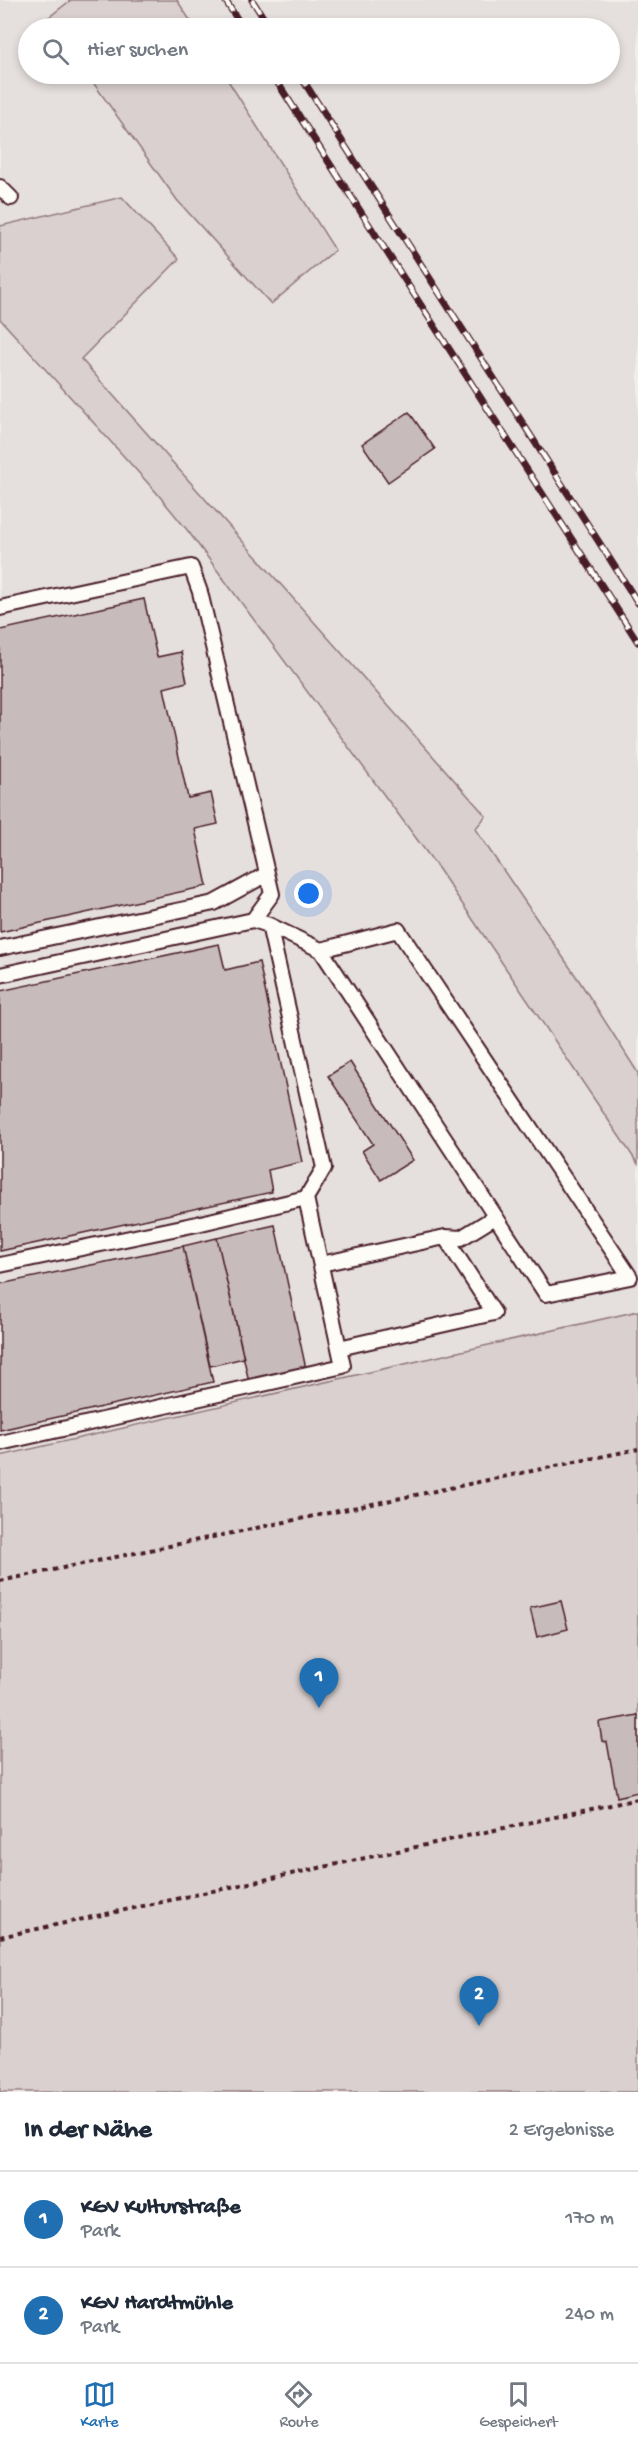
<!DOCTYPE html>
<html lang="de">
<head>
<meta charset="utf-8">
<style>
  :root { --surface:#fff; --page:#f2f2f3; --text:#1f2937; --muted:#747a83; --line:#e0e1e3; --accent:#1f6fb2 }
  body { margin:0; font-family:"Gochi Hand",sans-serif; background:var(--page); color:var(--text) }
  .you { position:absolute; left:309px; top:894px; width:21px; height:21px; margin:-15px; border:4px solid #fff; border-radius:50%; background:#1a73e8; box-shadow:0 0 0 9px #1a73e833 }
  .badge { display:grid; place-items:center; width:39px; height:39px; border-radius:50%; background:var(--accent); color:#fff; font-size:20px; font-weight:700 }
  .pin { position:absolute; translate:-50% -50px; filter:drop-shadow(0 2px 3px #0008) }
  .pin::after { content:''; position:absolute; top:32px; width:21px; height:18px; background:inherit; clip-path:polygon(0 0,100% 0,50% 100%) }
  .list { margin:0; padding:0; list-style:none }
  h2 { display:flex; justify-content:space-between; align-items:center; height:78px; margin:0; padding:0 24px; font-size:26px }
  h2 small { font-size:20px; font-weight:400; color:var(--muted) }
  .list li { display:grid; grid-template-columns:39px 1fr auto; gap:18px; align-items:center; box-sizing:border-box; height:96px; padding:0 24px; border-top:2px solid var(--line) }
  .list b { display:block; font-size:22px; white-space:nowrap }
  .list p { margin:0; font-size:20px; white-space:nowrap; color:var(--muted) }
  .list em { font-size:20px; font-style:normal; color:var(--muted) }
  .icon { flex:none; width:33px; height:33px; fill:none; stroke:currentColor; stroke-width:2; stroke-linecap:round; stroke-linejoin:round }
  .map { position:relative; flex:none; width:638px; height:2092px; overflow:hidden }
  .search { position:absolute; background:var(--surface); box-shadow:0 3px 9px #0003; left:18px; right:18px; top:18px; height:66px; display:flex; align-items:center; gap:15px; box-sizing:border-box; padding:0 21px; border-radius:33px; color:var(--muted); font-size:22px }
  .sheet { height:270px; background:var(--surface) }
  nav { display:flex; justify-content:space-around; align-items:center; box-sizing:border-box; height:84px; border-top:2px solid var(--line); background:var(--surface); font-size:16px; color:var(--muted) }
  nav a { display:grid; justify-items:center; gap:3px }
  nav .on { color:var(--accent) }
  .map>svg:first-child { display:block }
</style>
</head>
<body>
<div class="map">
<svg width="638" height="2092" viewBox="0 0 638 2092">
  <rect width="100%" height="100%" fill="#f2efeb"/>
  <filter id="ink" filterUnits="userSpaceOnUse"><feTurbulence type="fractalNoise" baseFrequency=".0167" numOctaves="2"/><feDisplacementMap in="SourceGraphic" scale="12" xChannelSelector="R" yChannelSelector="G"/><feConvolveMatrix kernelMatrix="1 2 1 2 8 2 1 2 1" color-interpolation-filters="sRGB"/></filter>
  <g filter="url(#ink)">
    <path fill="#e5dfdd" fill-rule="evenodd" d="M0,0h638v1311l-638,145zM28,28h582v46h-582z"/>
    <path fill="#d9d0cf" stroke="#92787d" stroke-width="1.5" d="M71,0h106l18,28h-140l-7,-10z
      M87,74h137l111,176 -64,54 -94,-104z
      M122,197l57,62 -98,100 405,457 -11,13 105,153 58,91v91l-202,-299 -248,-334 -32,-39 -156,-173v-93z
      M638,1311v781h-638v-636z"/>
    <path fill="#c8bbbb" stroke="#4a1f2b" stroke-width="1.5" d="M409,412l26,37 -47,33 -26,-38z
      M144,599l13,58 24,-5 6,30 -23,6 24,110 23,-5 7,31 -23,5 12,57 -207,46v-302z
      M219,944l6,26 34,-8 43,200 -34,8 4,22 -272,59v-260z
      M350,1062l63,98 -32,20 -19,-29 11,-7 -45,-68z
      M275,1225l31,144 -57,13 -32,-144z
      M217,1238l27,120 -34,8 -27,-120z
      M183,1246l30,136 -213,48v-146z
      M561,1601l7,28 -31,8 -7,-29z
      M638,1715v77l-21,5 -10,-55 -5,-1 -3,-19z"/>
    <g fill="none" stroke-linecap="round" stroke-linejoin="round">
      <defs>
        <path id="lane" d="M0,187l11,11
          M0,608l191,-41 9,25 72,302 -19,26
          M0,948l214,-45 53,-29
          M0,975l253,-55 16,5 52,25 225,344 84,-17 -232,-347 -77,20
          M445,1237l16,1 34,-21
          M321,1264l124,-27 49,76 -155,35
          M0,1265l197,-41 109,-26 18,-30 -55,-243
          M0,1443l343,-77 -37,-168"/>
      </defs>
      <use href="#lane" stroke="#4a1f2b" stroke-width="18"/>
      <path stroke="#4a1f2b" stroke-width="4" stroke-dasharray="4.5 4.5" stroke-linecap="butt" d="M0,1581l638,-132
        M0,1937l638,-138"/>
      <use href="#lane" stroke="#fdfcf7" stroke-width="14"/>
      <defs>
        <path id="rail" d="M225,0l18,28
          M252,0l18,28
          M272,74l366,568
          M299,74l339,529"/>
      </defs>
      <use href="#rail" stroke="#4a1f2b" stroke-width="7"/>
      <use href="#rail" stroke="#fdfcf7" stroke-width="4.5" stroke-dasharray="14" stroke-linecap="butt"/>
    </g>
  </g>
</svg>
<div class="you"></div>
<div class="pin badge" style="left:319px;top:1708px">1</div>
<div class="pin badge" style="left:479px;top:2026px">2</div>
<div class="search"><svg class="icon" aria-label="search" viewBox="0 0 24 24"><circle cx="10" cy="10" r="6"/><path d="M15 15l6 6"/></svg>Hier suchen</div>
</div>
<section class="sheet">
<h2>In der Nähe<small>2 Ergebnisse</small></h2>
<ul class="list">
<li><span class="badge">1</span><div><b>KGV Kulturstraße</b><p>Park</p></div><em>170 m</em></li>
<li><span class="badge">2</span><div><b>KGV Hardtmühle</b><p>Park</p></div><em>240 m</em></li>
</ul>
</section>
<nav>
<a class="on"><svg class="icon" aria-label="map" viewBox="0 0 24 24"><path d="M3 6l6-2 6 2 6-2v14l-6 2-6-2-6 2zM9 4v14M15 6v14"/></svg>Karte</a>
<a><svg class="icon" aria-label="directions" viewBox="0 0 24 24"><path d="M12 3l9 9-9 9-9-9zM9 14v-3h6M13 9l2 2-2 2"/></svg>Route</a>
<a><svg class="icon" aria-label="saved" viewBox="0 0 24 24"><path d="M7 4h10v16l-5-4-5 4z"/></svg>Gespeichert</a>
</nav>
</body>
</html>
